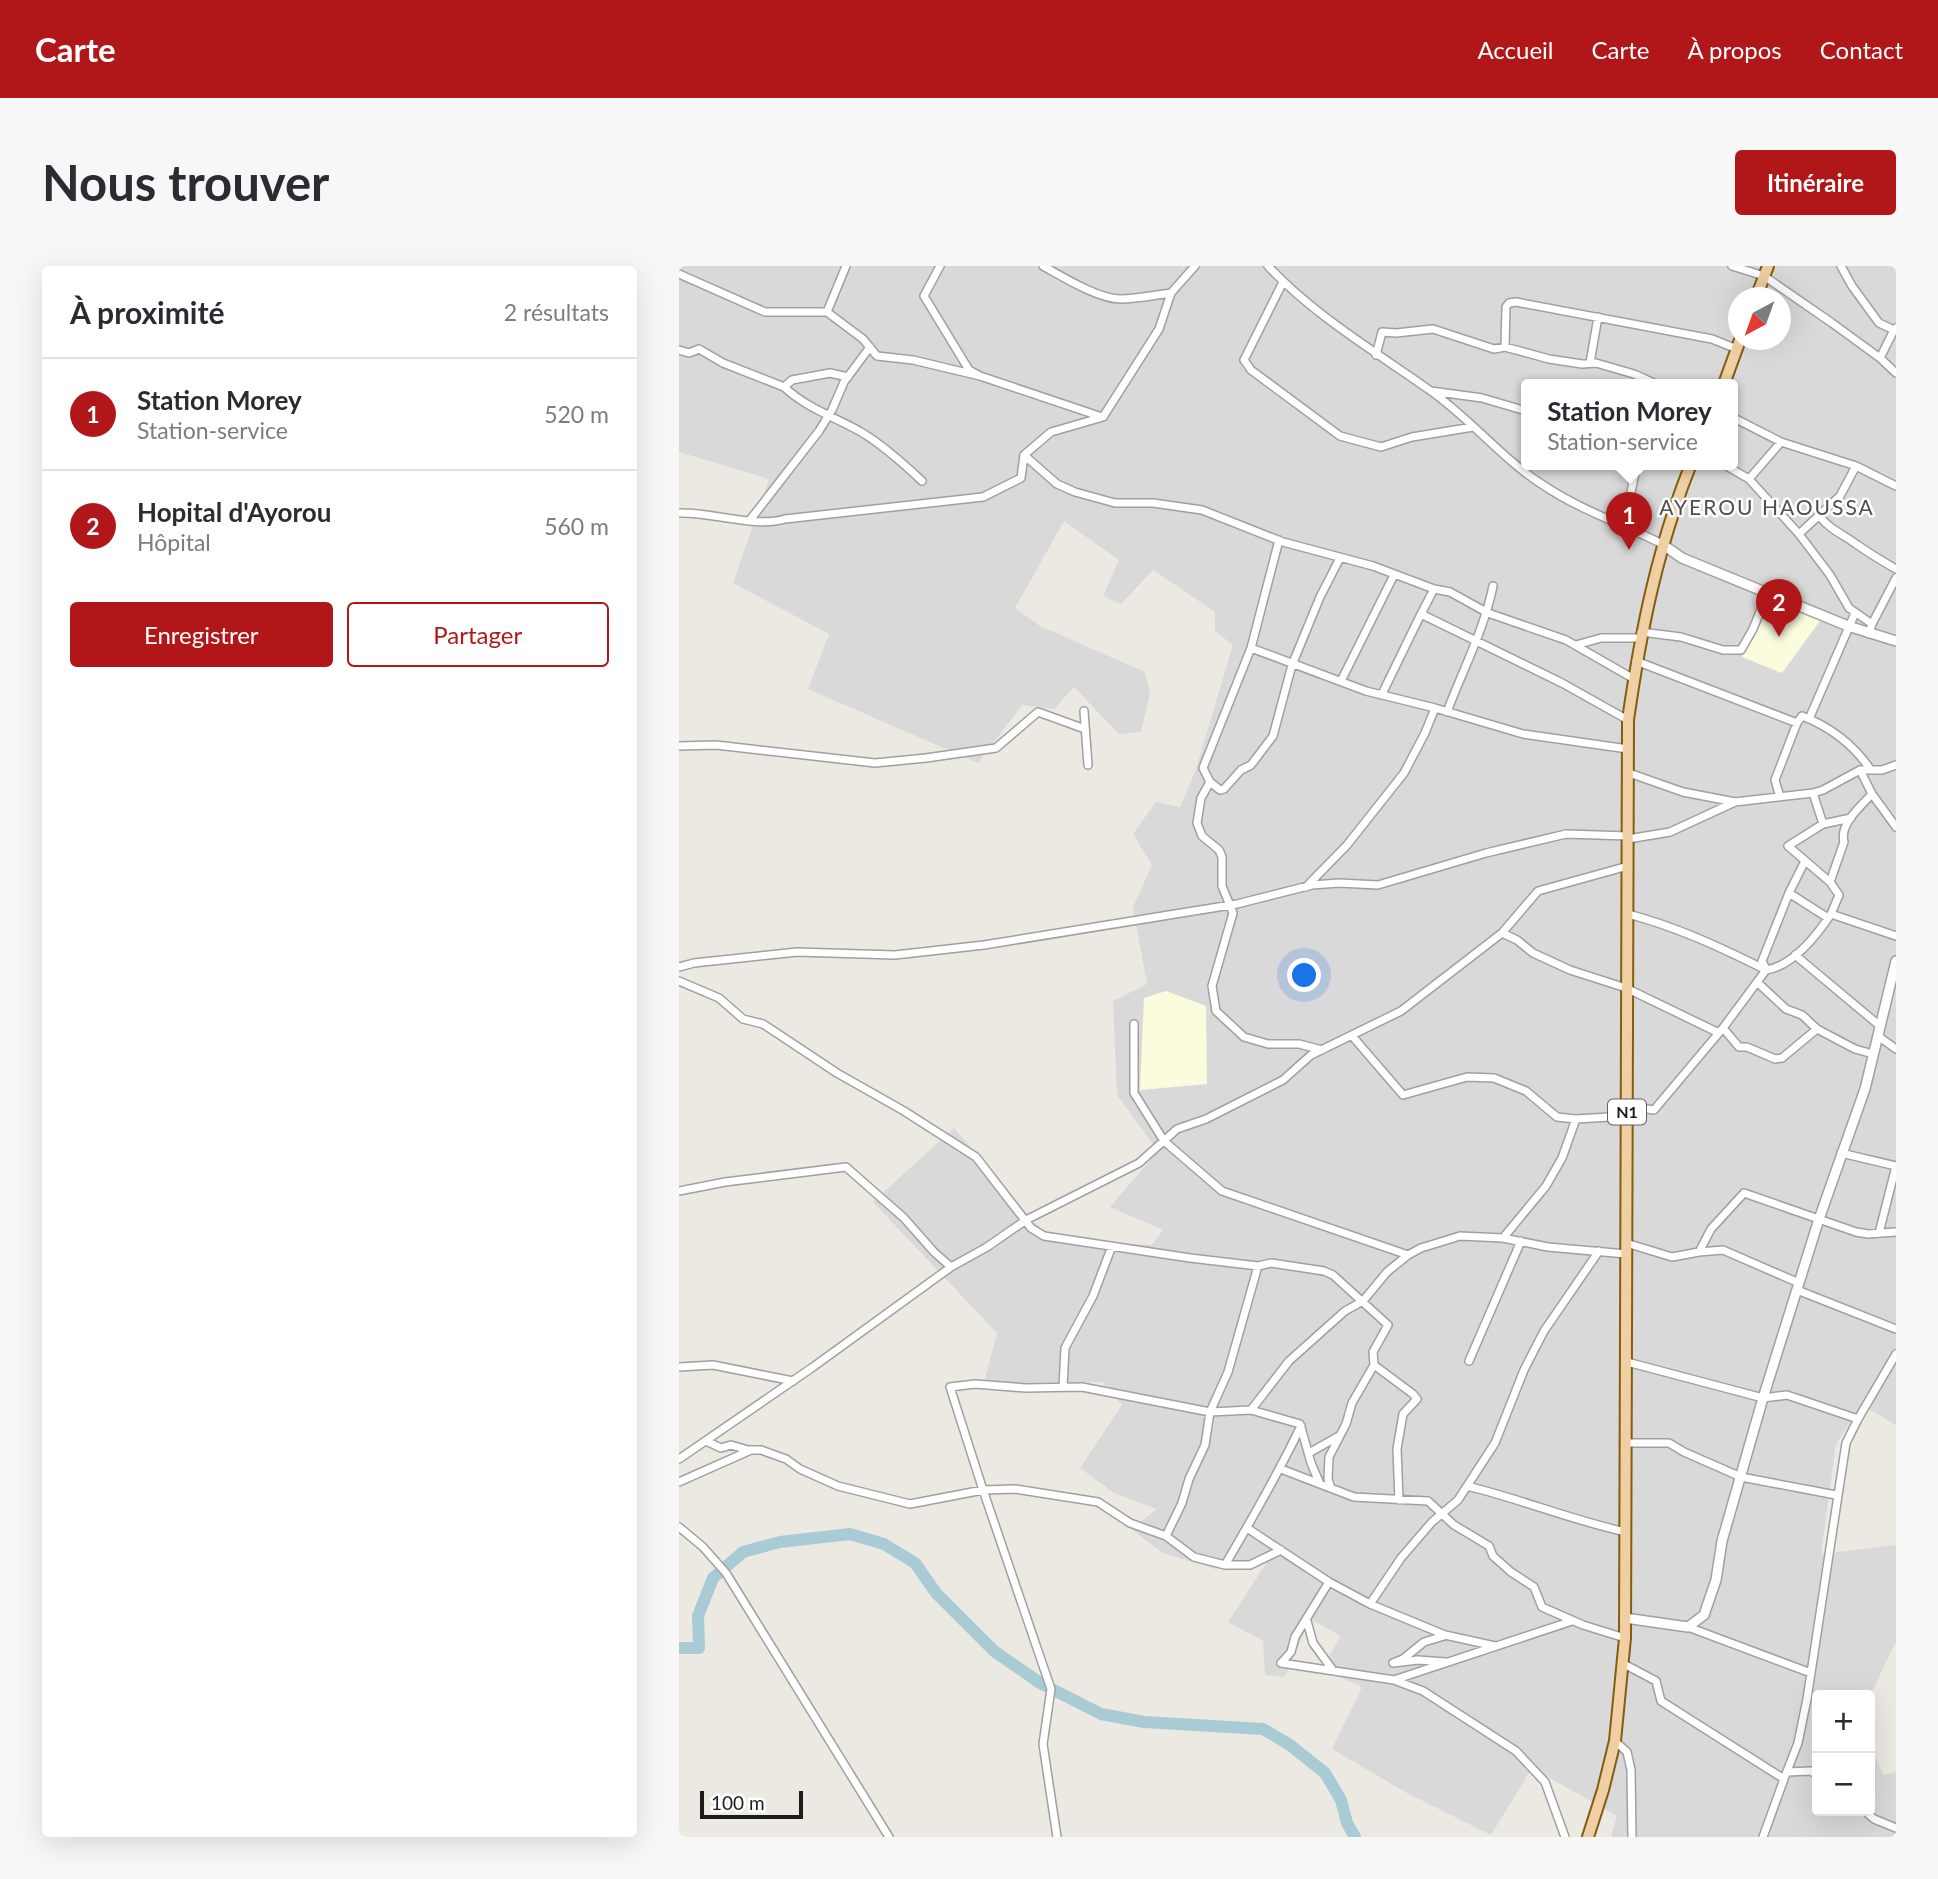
<!DOCTYPE html>
<html lang="fr">
<head>
<meta charset="utf-8">
<style>
  :root { --surface:#fff; --page:#f7f7f7; --text:#2b2b33; --muted:#7c7c81; --line:#e1e1e2; --accent:#b11718 }
  body { margin:0; font-family:Lato,sans-serif; background:var(--page); color:var(--text) }
  .controls { position:absolute; right:21px; bottom:21px; display:grid; overflow:hidden; border-radius:7px; box-shadow:0 7px 28px #0002 }
  .controls button { width:63px; height:63px; display:grid; place-items:center; padding:0; border:0; border-bottom:2px solid var(--line); background:var(--surface); color:var(--text); font:35px sans-serif }
  .compass { position:absolute; left:1049px; top:21px; width:63px; height:63px; border-radius:50%; background:var(--surface); box-shadow:0 7px 28px #0002; rotate:221deg }
  .scale { position:absolute; left:21px; bottom:18px; width:103px; box-sizing:border-box; padding-left:7px; border:4px solid #1c1c1c; border-top:0; font-size:19px; line-height:24px; white-space:nowrap; color:#1c1c1c; -webkit-text-stroke:5px #fff; paint-order:stroke }
  .you { position:absolute; left:626px; top:710px; width:24px; height:24px; margin:-18px; border:5px solid #fff; border-radius:50%; background:#1a73e8; box-shadow:0 0 0 10px #1a73e833 }
  .badge { display:grid; place-items:center; width:46px; height:46px; border-radius:50%; background:var(--accent); color:#fff; font-size:23px; font-weight:700 }
  .pin { position:absolute; translate:-50% -58px; filter:drop-shadow(0 2px 4px #0008) }
  .pin::after { content:''; position:absolute; top:37px; width:24px; height:21px; background:inherit; clip-path:polygon(0 0,100% 0,50% 100%) }
  .popup { position:absolute; left:842px; top:113px; width:217px; height:91px; box-sizing:border-box; display:grid; place-content:center; border-radius:7px; background:var(--surface); filter:drop-shadow(0 2px 5px #0005); font-size:23px; white-space:nowrap; color:var(--muted) }
  .popup b { font-size:26px; color:var(--text) }
  .popup::after { content:''; position:absolute; left:50%; top:100%; margin-left:-14px; border:14px solid transparent; border-top-color:var(--surface) }
  .list { margin:0; padding:0; list-style:none }
  h2 { display:flex; justify-content:space-between; align-items:center; height:91px; margin:0; padding:0 28px; font-size:30px }
  h2 small { font-size:23px; font-weight:400; color:var(--muted) }
  .list li { display:grid; grid-template-columns:46px 1fr auto; gap:21px; align-items:center; box-sizing:border-box; height:112px; padding:0 28px; border-top:2px solid var(--line) }
  .list b { display:block; font-size:26px; white-space:nowrap }
  .list p { margin:0; font-size:23px; white-space:nowrap; color:var(--muted) }
  .list em { font-size:23px; font-style:normal; color:var(--muted) }
  .actions { display:flex; gap:14px; padding:21px 28px }
  .actions a { flex:1; padding:16px 0; border:2px solid var(--accent); border-radius:7px; text-align:center; font-size:24px; color:var(--accent) }
  .actions .main { background:var(--accent); color:#fff }
  .map { position:relative; flex:none; width:1217px; height:1571px; overflow:hidden; border-radius:7px }
  header { display:flex; align-items:center; gap:42px; box-sizing:border-box; height:98px; padding:0 35px; background:var(--accent); color:#fff }
  header strong { font-size:33px }
  nav { display:flex; gap:38px; margin-inline-start:auto; font-size:24px }
  .intro { display:flex; align-items:center; justify-content:space-between; box-sizing:border-box; height:168px; padding:0 42px }
  h1 { margin:0; font-size:49px }
  .button { padding:18px 32px; border-radius:7px; background:var(--accent); color:#fff; font-size:24px; font-weight:700 }
  main { display:flex; gap:42px; padding:0 42px }
  aside { flex:1; background:var(--surface); border-radius:7px; box-shadow:0 7px 28px #0002 }
  .map>svg:first-child { display:block }
</style>
</head>
<body>
<header>
<strong>Carte</strong>
<nav><a>Accueil</a><a>Carte</a><a>À propos</a><a>Contact</a></nav>
</header>
<div class="intro"><h1>Nous trouver</h1><a class="button">Itinéraire</a></div>
<main>
<aside>
<h2>À proximité<small>2 résultats</small></h2>
<ul class="list">
<li><span class="badge">1</span><div><b>Station Morey</b><p>Station-service</p></div><em>520 m</em></li>
<li><span class="badge">2</span><div><b>Hopital d'Ayorou</b><p>Hôpital</p></div><em>560 m</em></li>
</ul>
<div class="actions"><a class="main">Enregistrer</a><a>Partager</a></div>
</aside>
<div class="map">
<svg width="1217" height="1571" viewBox="0 0 1217 1571">
  <rect width="100%" height="100%" fill="#ece9e3"/>
  <path fill="#dad9d9" fill-rule="evenodd" d="M0,0h1217v1159l-34,-20 -26,39 -15,110 75,-9v96l-26,55 -53,-1v116h53v-67l13,31 13,-3v65h-285l6,-21 -85,-48 -41,67 -86,-43 -73,-43 30,-62 -40,-18 19,-33 -31,-17 -25,58 -20,-2 -2,-34 -35,-19 41,-63 -54,10 -52,-16 -32,-24 26,-20 -43,-16 -34,-25 42,-63 -20,-23 -118,1 13,-50 -124,-131 81,-74 81,95 17,17 100,5 11,-15 -53,-23 48,-56 -41,-56 -4,-94 34,-17 -14,-77 19,-42 -19,-31 23,-32 24,5 15,-35 38,-127 -18,-14v-19l-62,-42 -32,34 -18,-8 16,-36 -55,-39 -49,87 25,18 105,46 5,22 -9,38 -22,2 -45,-47 -20,22 -32,-4 -44,58 -170,-74 21,-55 -96,-51 36,-104 -90,-27zM1059,32h42v42h-42zM847,118h206v80h-206z"/>
  <path fill="#fbfbde" d="M1089,331l54,21 -40,55 -40,-16z
    M487,725l40,15 1,78 -67,6 4,-92z"/>
  <g fill="none" stroke-linecap="round" stroke-linejoin="round">
    <path stroke="#a8cbd5" stroke-width="12" d="M0,1382h20l-1,-32 15,-38 30,-26 37,-10 70,-8 34,10 31,19 21,30 58,58 46,32 61,31 43,8 119,7 27,16 35,28 16,27 6,23 8,14"/>
    <defs>
      <path id="minor" d="M261,0l-16,30 45,74 11,6 122,41
        M364,0c20,11 55,33 78,33 16,0 34,-4 50,-6
        M589,0c47,50 105,84 160,123 41,28 74,70 115,96 37,25 80,39 119,59
        M1053,0l32,10 68,47 48,35 16,15
        M1162,0l11,20 27,37 15,7 2,-2
        M0,8l86,38h62l36,27 14,17 36,4 67,16
        M604,16l-39,78 7,10 89,66 41,11 31,-10 61,-10
        M148,46l19,-46
        M826,81l1,-40 3,-4 7,-1 196,37 25,10
        M0,84l10,3 10,-4 24,14 61,24
        M697,89l6,-23 14,1 37,-4 61,20 11,-2 44,12 33,5 14,-1 38,11 22,10
        M1201,92l14,-28
        M911,97l8,-46
        M169,111l-18,-4 -38,7 -8,7c24,22 49,29 77,45 22,13 43,32 61,49
        M752,125l51,7 44,13
        M1053,151l49,25 75,24 40,20
        M345,189l33,29 18,8 40,11h38l49,7 81,32 90,24 61,23 16,3 38,21 78,27 68,39
        M1044,198l26,15 50,55 31,41 19,33 23,16 -3,10
        M1070,213l32,-37
        M0,247c34,-1 75,15 106,6l198,-22 38,-19 3,-23 27,-23 52,-15 56,-88 12,-36 24,-27
        M1140,250c14,16 21,16 37,28 13,9 26,17 40,25
        M71,254l69,-89 13,-21 12,-28 26,-35
        M945,259l13,-61
        M1120,268l41,-38 16,-30
        M600,274l-28,108 115,43 69,17 88,26 105,15
        M755,323l-13,25 141,69 66,37
        M1193,358l24,-46
        M962,366l40,5 42,13h18l12,-21 15,-37
        M897,379l25,-7h39
        M572,382l-48,120 7,14 -9,16 -4,25 5,13 17,14 3,7v29l11,27 -21,73 4,25 28,26 24,7h31l23,6
        M957,395l161,62 5,-7c27,10 52,29 68,53
        M662,415l53,-106
        M703,428l39,-80
        M405,445l4,54
        M768,446c15,-40 38,-85 46,-126
        M1130,453l46,-106
        M0,480l37,-1 159,18 51,-5 70,-10 42,-36 47,17
        M1181,504l12,24 24,33
        M950,507l54,19 52,10 78,-9 10,-3 37,-20h22l14,-5
        M531,516l10,8 4,-1 17,-19 10,-5 22,-29 19,-71 28,-68 20,-39
        M1134,527l10,31 -35,22 42,36
        M1101,531l-5,-17 22,-57
        M1144,558l28,-6
        M949,573l42,-7 65,-30
        M627,621l41,-42 57,-72 21,-40 10,-25
        M1110,627l16,-32
        M949,648c49,13 92,33 138,56
        M1152,648l8,-19 -9,-13 14,-40c-5,-18 17,-36 28,-48
        M823,667l15,7 16,13 37,17 56,18 93,45
        M1116,689l85,71
        M0,701l15,-4 103,-11 98,3 89,-10 253,-41 75,-19 27,-2 39,2 108,-32 80,-19 62,2
        M1087,703l-4,-8 27,-68 39,25
        M0,715l40,17 24,21 20,5 74,49 67,38 72,46 55,71 13,8 146,22 68,8 13,-3 53,8 9,4 55,50 -15,27 1,13 39,29 4,5 -14,15 -6,35 2,51
        M1078,716l29,27 16,6 15,14 38,20 18,5
        M455,758v69l30,48 58,50 186,64
        M1044,762l16,19h8l28,12 7,-1 35,-29
        M1199,770l18,13
        M674,771l50,58 64,-18 27,1 32,13 31,26 19,2
        M948,840l27,4 69,-82 43,-58c27,-4 51,-35 65,-56l65,22
        M1162,887l55,13 -17,67
        M0,925l46,-9 121,-15 58,51 30,34 17,15
        M824,972l43,-52 16,-28 14,-39 51,-3
        M947,977l46,14 27,-5 12,-23 33,-36 112,39 12,2 28,-2
        M1020,986l24,-2 76,33
        M579,1000l-30,106 -18,40 -5,33 -16,34 -7,24 -16,33 28,21 31,8h25l31,-15
        M1118,1024l99,39
        M790,1095l52,-120
        M948,1096l136,36 24,-3 71,24 38,-65
        M0,1101l34,-2 80,16
        M384,1121l2,-39 28,-52 19,-50
        M572,1144l49,14 11,39 9,21 34,13 74,4 26,24 35,21 4,10 18,16 23,15 8,20 41,18 42,13
        M27,1175l15,7 10,-3 17,5h13l25,9 14,10 38,17 72,18 73,-14 32,-1 83,13 32,21 36,13
        M947,1177h43l15,9 57,25 95,18
        M630,1187l28,-16
        M0,1193l134,-92 138,-100 36,-20 39,-27 113,-57 38,-34 29,-10 77,-39 28,-25 90,-44 101,-78 36,-42 90,-25
        M602,1203l39,15
        M0,1216l72,-32
        M788,1220c54,13 104,34 159,46
        M652,1222l-3,-9 1,-22 17,-33 6,-21 22,-38
        M0,1261l24,20 23,26 163,264
        M568,1262l82,54 41,22 75,31 50,11
        M546,1299c27,-46 53,-91 76,-139
        M691,1338l31,-46 31,-36 26,-22 37,-57 29,-73 20,-39 55,-80
        M628,1355l6,22 19,26
        M1009,1361l123,46
        M765,1370l-20,6 -21,17 -10,4 25,-3 27,2
        M602,1397l113,17 178,-59
        M602,1397l10,-11 4,-15 34,-55
        M943,1397l34,18 5,20 123,78 14,-36 9,-44 39,-256 12,-24
        M715,1414l29,11 93,60 29,31 20,55
        M936,1475l12,11 4,18 1,67
        M1108,1506l24,-1 6,4
        M1186,1545l9,8 22,9
        M378,1571l-14,-93 8,-55 -68,-199 -33,-103 25,-3 51,4 56,-1 128,25 41,-2 38,-49 56,-50 18,-10 24,-29 21,-17 13,-7 39,-12 43,2 45,9 78,7
        M1084,1571l21,-58"/>
      <path id="tertiary" d="M983,278l20,14 166,68 48,15
        M946,1352l63,9 16,-12 12,-35 6,-39 41,-143 56,-179 46,-130 31,-128"/>
      <path id="primary" d="M1077,32l12,-32
        M1045,118l16,-44
        M909,1571l15,-47 12,-49 10,-103 3,-918c13,-90 29,-171 63,-256"/>
    </defs>
    <use href="#minor" stroke="#a0a0a0" stroke-width="10"/>
    <use href="#tertiary" stroke="#a0a0a0" stroke-width="12"/>
    <use href="#primary" stroke="#835d11" stroke-width="14"/>
    <use href="#minor" stroke="#fff" stroke-width="7"/>
    <use href="#tertiary" stroke="#fff" stroke-width="9"/>
    <use href="#primary" stroke="#f0cfa4" stroke-width="10"/>
  </g>
  <g text-anchor="middle" stroke-width="5" stroke-linejoin="round" paint-order="stroke">
    <rect fill="#fff" stroke="#606060" stroke-width="2" x="929" y="833.5" width="38" height="25" rx="5"/>
    <g font-size="16" font-weight="bold" fill="#1c1c1c">
      <text x="948" y="852">N1</text>
    </g>
    <g font-size="21" letter-spacing="2" fill="#4f4f4f" stroke="#fff">
      <text x="1088" y="249">AYEROU HAOUSSA</text>
    </g>
  </g>
</svg>
<div class="controls">
<button>+</button>
<button>−</button>
</div>
<svg class="compass" viewBox="-18 -18 36 36"><path d="M0-13l5 13h-10z" fill="#e53935"/><path d="M0 13l5-13h-10z" fill="#7c7c81"/></svg>
<div class="scale">100 m</div>
<div class="you"></div>
<div class="pin badge" style="left:950px;top:284px">1</div>
<div class="popup"><b>Station Morey</b>Station-service</div>
<div class="pin badge" style="left:1100px;top:371px">2</div>
</div>
</main>
</body>
</html>
